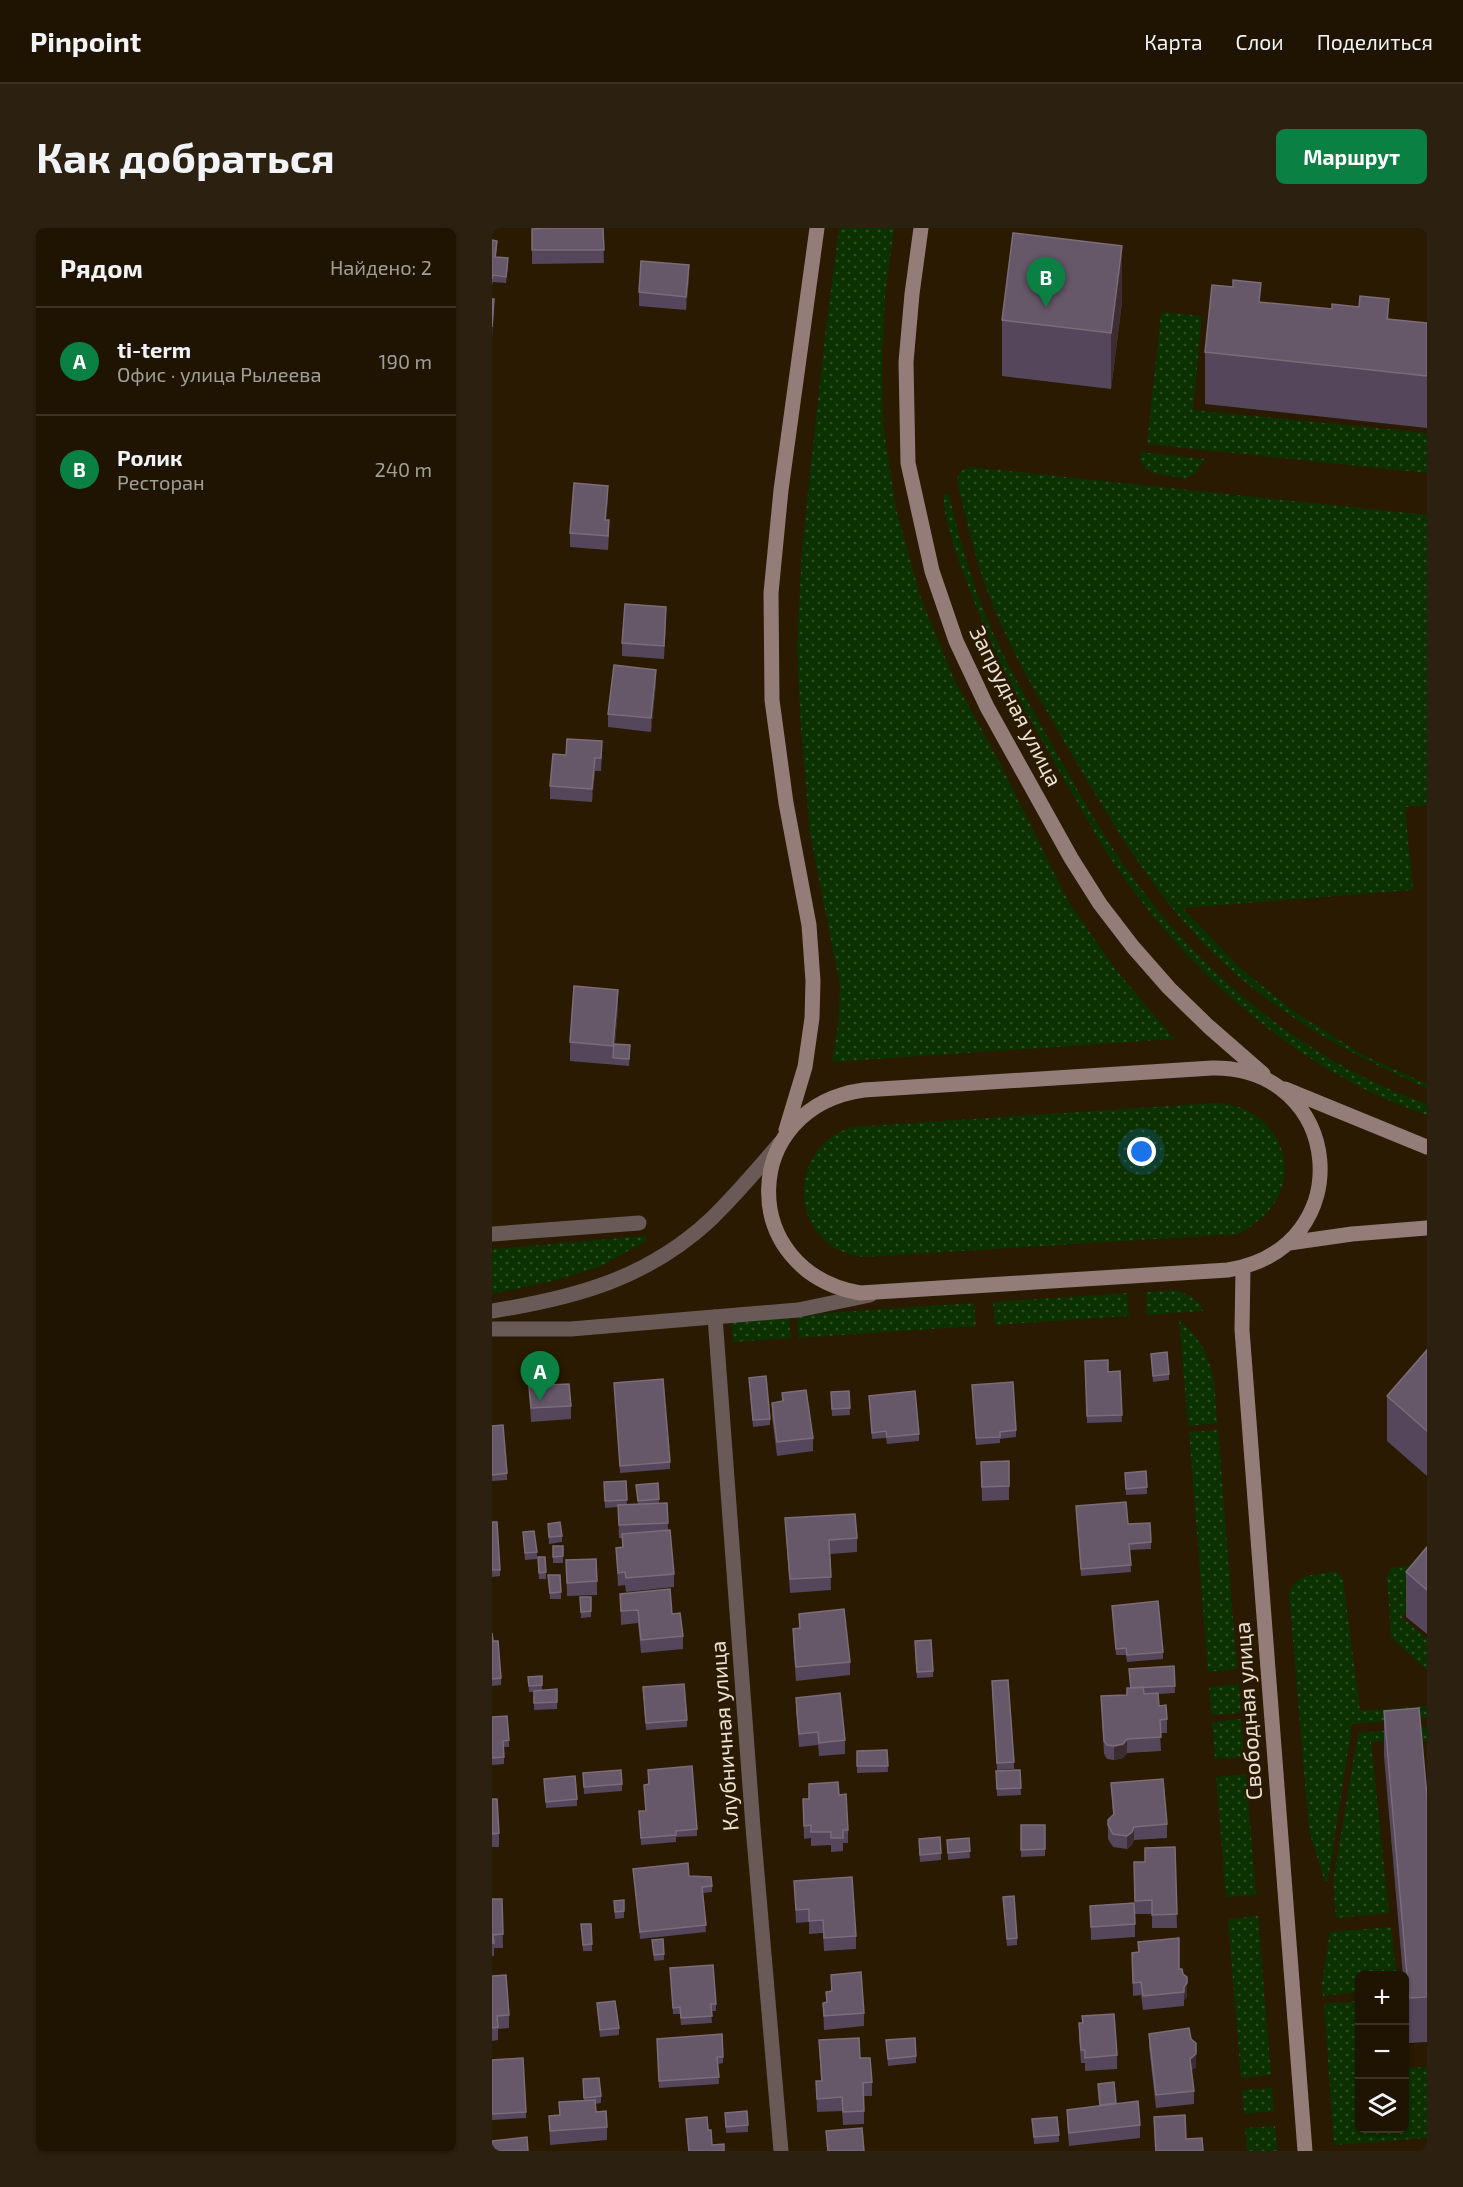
<!DOCTYPE html>
<html lang="ru">
<head>
<meta charset="utf-8">
<style>
  :root { --surface:#1f1401; --page:#2c2110; --text:#f1f3f6; --muted:#a19e99; --line:#3c3323; --accent:#0b8043 }
  body { margin:0; font-family:"Exo 2",sans-serif; background:var(--page); color:var(--text) }
  .controls { position:absolute; right:18px; bottom:18px; display:grid; overflow:hidden; border-radius:9px; box-shadow:0 2px 4px #0004 }
  .controls button { width:54px; height:54px; display:grid; place-items:center; padding:0; border:0; border-bottom:2px solid var(--line); background:var(--surface); color:var(--text); font:30px sans-serif }
  .you { position:absolute; left:650px; top:924px; width:21px; height:21px; margin:-15px; border:4px solid #fff; border-radius:50%; background:#1a73e8; box-shadow:0 0 0 9px #1a73e833 }
  .badge { display:grid; place-items:center; width:39px; height:39px; border-radius:50%; background:var(--accent); color:#fff; font-size:20px; font-weight:700 }
  .pin { position:absolute; translate:-50% -50px; filter:drop-shadow(0 2px 3px #0008) }
  .pin::after { content:''; position:absolute; top:32px; width:21px; height:18px; background:inherit; clip-path:polygon(0 0,100% 0,50% 100%) }
  .list { margin:0; padding:0; list-style:none }
  h2 { display:flex; justify-content:space-between; align-items:center; height:78px; margin:0; padding:0 24px; font-size:26px }
  h2 small { font-size:20px; font-weight:400; color:var(--muted) }
  .list li { display:grid; grid-template-columns:39px 1fr auto; gap:18px; align-items:center; box-sizing:border-box; height:108px; padding:0 24px; border-top:2px solid var(--line) }
  .list b { display:block; font-size:22px; white-space:nowrap }
  .list p { margin:0; font-size:20px; white-space:nowrap; color:var(--muted) }
  .list em { font-size:20px; font-style:normal; color:var(--muted) }
  .icon { flex:none; width:33px; height:33px; fill:none; stroke:currentColor; stroke-width:2; stroke-linecap:round; stroke-linejoin:round }
  .map { position:relative; flex:none; width:935px; height:1923px; overflow:hidden; border-radius:9px }
  header { display:flex; align-items:center; gap:36px; box-sizing:border-box; height:84px; padding:0 30px; background:var(--surface); border-bottom:2px solid var(--line) }
  header strong { font-size:28px }
  nav { display:flex; gap:33px; margin-inline-start:auto; font-size:21px }
  .intro { display:flex; align-items:center; justify-content:space-between; box-sizing:border-box; height:144px; padding:0 36px }
  h1 { margin:0; font-size:42px }
  .button { padding:15px 27px; border-radius:9px; background:var(--accent); color:#fff; font-size:21px; font-weight:700 }
  main { display:flex; gap:36px; padding:0 36px }
  aside { flex:1; background:var(--surface); border-radius:9px; box-shadow:0 2px 4px #0004 }
  .map>svg:first-child { display:block }
</style>
</head>
<body>
<header>
<strong>Pinpoint</strong>
<nav><a>Карта</a><a>Слои</a><a>Поделиться</a></nav>
</header>
<div class="intro"><h1>Как добраться</h1><a class="button">Маршрут</a></div>
<main>
<aside>
<h2>Рядом<small>Найдено: 2</small></h2>
<ul class="list">
<li><span class="badge">A</span><div><b>ti-term</b><p>Офис · улица Рылеева</p></div><em>190 m</em></li>
<li><span class="badge">B</span><div><b>Ролик</b><p>Ресторан</p></div><em>240 m</em></li>
</ul>
</aside>
<div class="map">
<svg width="935" height="1923" viewBox="0 0 935 1923">
  <defs>
    <pattern id="grass-dots" width="8" height="8" patternUnits="userSpaceOnUse" patternTransform="scale(1.5)"><rect width="8" height="8" fill="#0c3100"/><path d="M2 2h.1M6 6h.1" fill="none" stroke="#304f24" stroke-width="1.8" stroke-linecap="round"/></pattern>
  </defs>
  <rect width="100%" height="100%" fill="#291a01"/>
  <path fill="url(#grass-dots)" d="M347,0h55l-9,68 -3,66 1,62 13,84 25,91 34,82 45,82 68,138 48,69 58,69 -342,23 6,-36 2,-40 -30,-153 -9,-103 -4,-82 5,-99 23,-213z
    M669,84l41,4 -9,94 234,23v40l-280,-29z
    M648,224l64,7c-3,7 -7,15 -15,18 -6,2 -13,0 -19,-1 -16,-2 -31,-5 -30,-24z
    M478,239l457,48v290l-22,2 8,83 -230,18 57,60 56,45 69,43 62,28v4c-65,-28 -127,-61 -183,-107 -80,-66 -127,-150 -179,-238 -28,-49 -59,-99 -78,-153 -13,-35 -21,-73 -30,-109 1,-9 5,-11 13,-14z
    M452,266l5,1c8,34 17,68 29,101 20,54 49,104 77,154 21,37 41,74 65,109 73,109 182,201 307,245v11c-129,-43 -241,-144 -316,-256 -19,-29 -35,-60 -53,-90 -29,-51 -59,-103 -80,-158 -10,-26 -37,-91 -34,-117z
    M722,875c63,0 97,73 46,116 -7,6 -14,12 -23,15l-373,23c-74,-8 -82,-107 -12,-130z
    M153,1008l1,5 -47,26 -42,13 -65,14v-45z
    M684,1062c12,5 22,8 27,21l-56,4 -1,-23z
    M635,1065l2,23 -134,9 -2,-23z
    M482,1075l2,23 -178,12 -1,-23z
    M297,1087l2,23 -58,4 -2,-23z
    M687,1092c35,29 36,61 38,103l-29,3z
    M726,1202l19,239 -29,3 -19,-240z
    M935,1335v24l-25,30 25,22v31l-33,-30 -3,-6 -4,-56 4,-10z
    M839,1344h5l7,7 17,132 67,-5v12l-75,6 -24,157 -3,1 -16,-51 -20,-238c6,-19 24,-18 42,-21z
    M747,1456l2,29 -29,2 -3,-28z
    M749,1491l3,38 -29,2 -3,-37z
    M935,1499v14l-17,2v-5l-39,4 18,171 -53,5 -3,-37 25,-148z
    M754,1546l10,121 -30,2 -10,-120z
    M766,1688l13,159 -30,3 -13,-159z
    M899,1699l5,48 -36,1 -1,16 -36,4 -1,-14 8,-50z
    M867,1773l1,127h44l1,-60 22,-1v71l-93,7 -10,-141z
    M780,1860l2,23 -30,3 -2,-24z
    M783,1898l2,25h-30l-2,-23z"/>
  <g fill="none" stroke-linecap="round" stroke-linejoin="round">
    <path stroke="#695a57" stroke-width="15" d="M0,1006l147,-11
      M223,1089l38,510 28,324"/>
    <path stroke="#695a57" stroke-width="15" d="M0,1083c82,-13 154,-32 217,-90 25,-24 48,-51 71,-78
      M0,1101h79l227,-19 72,-15"/>
    <path stroke="#947c78" stroke-width="15" d="M429,0l-9,66 -6,68 2,101 24,108 24,70 31,66 84,151 29,46 33,43 36,41 39,38 55,48
      M720,840c132,-2 150,180 16,202l-368,23c-124,-22 -121,-186 4,-203z
      M793,861l142,58
      M294,902l19,-63 7,-49 1,-37 -4,-56 -23,-122 -14,-103 -1,-107 10,-103 36,-262
      M797,1015l63,-9 75,-6
      M751,1040l-1,62 63,821"/>
  </g>
  <path fill="#55465c" d="M111,0l1,35 -72,1v-35z
    M0,12l5,7 -1,10 12,8 -2,18 -13,-1 -1,3z
    M197,51l-3,31 -47,-4v-14z
    M630,74l-11,87 -109,-13v-56z
    M769,74l128,17 38,4v105l-222,-24v-52z
    M116,271l-2,21 3,14 -1,16 -38,-3v-14z
    M174,392l-2,39 -42,-3v-13z
    M164,455l-5,49 -43,-5v-13z
    M74,527h36l-1,16h-6l-3,31 -42,-3v-13z
    M126,781l-3,35 15,8 -1,14 -59,-5v-19z
    M935,1122v126l-40,-35v-45z
    M659,1126l18,20v6l-16,2z
    M593,1133l23,11 12,-1 2,51 -35,1z
    M257,1150l21,41v6l-17,2z
    M122,1155l56,79v7l-50,4z
    M56,1157l23,21v13l-40,3 -2,-35z
    M480,1157l44,45v7l-16,2v4l-24,2z
    M357,1163l1,24 -18,1 -1,-24z
    M290,1165l31,45v13l-36,5 -5,-40v-13l10,-2z
    M377,1168l50,38v7l-32,3 -1,-6 -14,1z
    M0,1198l15,47v7l-15,1z
    M517,1233v39l-27,1 -1,-39z
    M633,1245l22,14v7l-21,1z
    M134,1253l1,24 11,-1 -2,-19 22,-2 1,20h8l1,27 6,44v13l-48,5 -1,-7 -7,1 -2,-38 6,-1v-9h-3l-1,-31 -13,1 -1,-20z
    M584,1278l52,18 23,18v7l-21,1 1,22 -50,4z
    M293,1290l72,20v14l-27,2 1,36 -41,3z
    M0,1294l8,48v6l-8,1z
    M56,1296l14,12v6l-13,2z
    M31,1304l14,20v7l-12,1z
    M61,1318h10v17h-10z
    M935,1319v87l-21,-17v-45z
    M46,1329l8,15v7h-7z
    M74,1332l31,21v14l-30,1z
    M56,1347l13,17v7h-11z
    M128,1366l52,20 11,22v13l-42,4 -3,-30 -17,2z
    M88,1369h11v20l-10,1z
    M620,1378l51,46v7l-36,3 -1,-7h-10z
    M307,1386l51,48v13l-54,6 -3,-39v-13l6,-1z
    M0,1405l1,8 8,37v7l-9,1z
    M423,1420l18,23v6l-16,1z
    M682,1438l1,27 -17,1 1,12 8,13v14h-7l1,18 -34,2 -4,5 -9,2 -7,-1 -3,-5 -3,-58 26,-1 3,-7 -1,-19z
    M50,1448v14l15,-1v20l-23,1v-18h-5l-1,-15z
    M151,1459l44,33v7l-41,3z
    M500,1460l22,74v7l-17,1z
    M304,1470l49,42v14l-26,2 -1,-11 -19,2 -3,-36z
    M892,1483l43,86v245l-18,1 -5,-54v-13h-1l-19,-220z
    M0,1489l17,23v7h-5v17l-12,1z
    M395,1522l1,22 -31,1v-22z
    M156,1542l49,59v7l-21,1v5l-35,3 -2,-34h7l-2,-26 4,-1z
    M528,1542l1,25 -24,1 -1,-25z
    M91,1545l39,11v7l-38,3z
    M52,1551l33,20v7l-31,2z
    M619,1555l56,41v14l-33,2 -2,5 -5,4 -14,-2 -5,-8v-19l5,-5z
    M317,1556l30,11 9,35v13h-5v8l-12,1v-7l-20,1v-8l-7,1 -1,-40h6z
    M0,1571l7,34v14h-7z
    M529,1597h24v31l-24,1z
    M477,1610l1,20 -22,2 -1,-20z
    M427,1618l22,7v7l-21,2z
    M683,1619l2,81h-25v-14h-17l-1,-52h11z
    M141,1641l56,7 23,10v6l-9,1 3,39 -66,7z
    M302,1653l62,55v13l-32,2 -1,-18 -14,1v-12l-13,1z
    M511,1669l14,41v7l-10,1z
    M0,1671h10l1,49h-9v8h-2z
    M132,1672v18l-9,1 -1,-18z
    M598,1678l45,18v13l-44,3z
    M89,1696l11,20v7h-9z
    M160,1712l12,14v6l-10,1z
    M646,1714l41,27 8,28 -3,3v6l-41,4 -2,-15 -8,1 -1,-43 6,-1z
    M178,1740l46,36v7h-5l1,12 -31,2 -1,-11h-7z
    M339,1747l33,38v13l-40,4 -1,-27h3v-11l5,-1z
    M0,1748l17,39v13l-11,1v11l-6,1z
    M105,1775l22,25v7l-19,2z
    M590,1788l35,39v14l-32,2v-8h-4l-2,-26v-14h3z
    M657,1806l47,33 -5,4 3,20v13l-38,4 -7,-61z
    M327,1812l41,18 12,24v14h-8v28l-21,1 -1,-14 -25,1 -1,-31h5z
    M394,1812l30,16v7l-28,3z
    M165,1817l66,12v6l-5,1 1,20 -60,4z
    M0,1832l34,52v6l-34,2z
    M91,1851l18,17v7l-6,1 1,8 11,15v13l-57,5 -1,-29h10v-14l25,-2z
    M622,1854l2,22 24,21v13l-71,8 -2,-23v-13l32,-4 -1,-22z
    M233,1885l23,12v7l-22,1z
    M662,1889l32,22 17,12h-48z
    M194,1891l22,11 4,15 12,6h-36z
    M540,1891l27,16v7l-25,2z"/>
  <path fill="#3d2d32" d="M630,18v56l-11,87v-56z
    M197,37v14l-3,31v-13z
    M2,71v13l-2,28v-13z
    M897,71v52l-2,-32z
    M116,258v13l-3,34v-13z
    M174,379v13l-2,39v-13z
    M164,442v13l-5,49v-14z
    M103,530v13l-3,31v-13z
    M126,762v19l-5,56v-19z
    M635,1511v14l-4,5 -9,2v-14z
    M642,1599v13l-2,5 -5,4v-13z
    M695,1755v14l-3,3v-13z
    M704,1826v13l-6,5v-13z"/>
  <path fill="#665769" stroke="#7b6c79" stroke-width="1.5" d="M53,0h58l1,22h-72v-21z
    M521,5l109,13 -11,87 -109,-13z
    M0,12l5,1 -2,16 13,1 -2,19 -13,-2 -1,4z
    M149,33l48,4 -3,32 -47,-5z
    M741,52l28,3 -2,19 73,7v-5l27,3 1,-11 29,3 -2,20 40,4v53l-222,-24 7,-67 21,2z
    M0,71h2l-2,28z
    M82,255l34,3 -3,34h4l-1,16 -38,-3z
    M133,376l41,3 -2,39 -42,-3z
    M122,437l42,5 -5,48 -43,-4z
    M75,511l35,2 -1,17h-6l-3,31 -42,-3 3,-32 13,1z
    M82,758l44,4 -5,56 -43,-4z
    M122,816l16,1 -1,14 -16,-1z
    M935,1122v81l-40,-35z
    M675,1124l2,22 -16,2 -2,-22z
    M616,1132v12l12,-1 2,44 -35,1 -2,-55z
    M274,1148l4,43 -17,1 -4,-42z
    M51,1151l5,6 21,-1 2,22 -40,2 -2,-21 5,-6z
    M171,1151l7,83 -50,4 -6,-83z
    M521,1154l3,48 -16,2v5l-24,1 -4,-53z
    M314,1162l7,48 -36,4 -5,-39 11,-2 -1,-8z
    M357,1163l1,17 -18,1 -1,-17z
    M423,1163l4,43 -32,3 -1,-6 -14,2 -3,-37z
    M11,1197l4,48 -15,2v-49z
    M517,1233v25l-27,1 -1,-25z
    M654,1243l1,16 -21,2 -1,-16z
    M134,1253l1,19 -22,1 -1,-19z
    M166,1255l1,16 -21,2 -2,-16z
    M634,1274l2,22 22,-1 1,19 -22,2 2,21 -50,4 -5,-63z
    M175,1275l1,20 -49,2 -1,-20z
    M363,1286l2,24 -28,2 2,37 -41,2 -5,-61z
    M0,1294h5l3,48h-8z
    M68,1294l2,14 -13,1 -1,-13z
    M178,1302l4,44 -48,4 -1,-6 -7,1 -2,-25 7,-1 -1,-13z
    M42,1303l3,21 -12,1 -2,-21z
    M61,1318h10v10l-10,1z
    M935,1319v43l-21,-18z
    M46,1329h7l1,15 -7,1z
    M104,1331l1,22 -30,2 -1,-23z
    M56,1347h12l1,17 -11,1z
    M178,1361l2,25 8,-1 3,23 -42,4 -3,-30 -17,1 -1,-17z
    M88,1369h11v14l-10,1z
    M666,1373l5,51 -36,3 -1,-7 -10,1 -4,-43z
    M352,1381l6,53 -54,5 -3,-38 7,-1 -1,-14z
    M0,1405l1,8h5l3,37 -9,1z
    M439,1412l2,31 -16,1 -2,-31z
    M682,1438l1,20 -44,2 -2,-19z
    M50,1448v9l-13,1 -1,-9z
    M516,1452l6,82 -17,1 -5,-82z
    M192,1456l3,36 -41,3 -3,-36z
    M651,1459l1,7 14,-1 1,13 7,-1 1,14 -7,1 1,17 -34,2 -4,5 -9,2 -7,-1 -3,-4 -3,-45 26,-1v-7z
    M65,1461v13l-23,1v-12z
    M348,1465l5,47 -26,3 -1,-11 -19,2 -3,-36z
    M927,1480l8,89v200l-18,1 -25,-287z
    M15,1488l2,24 -6,1 1,16 -12,1v-41z
    M395,1522l1,16h-31v-15z
    M200,1538l5,63 -21,2v4l-35,3 -2,-27h7l-2,-26 5,-1 -1,-14z
    M129,1542l1,14 -38,3 -1,-14z
    M528,1542l1,18 -24,1 -1,-18z
    M83,1548l2,23 -31,3 -2,-23z
    M671,1551l4,45 -33,3 -2,5 -5,4 -14,-2 -5,-9v-5l6,-6 -3,-31z
    M346,1554l1,13 7,-1 2,36h-5v8h-12v-6h-20v-7l-7,1 -1,-27h6v-15z
    M0,1571h5l2,34 -7,1z
    M529,1597h24v24l-24,1z
    M448,1609l1,16 -21,2 -1,-16z
    M477,1610l1,13 -22,2 -1,-13z
    M683,1619l2,67 -25,1v-15l-17,1 -1,-39h11v-14z
    M196,1635l1,13 22,1 1,9 -10,1 4,38 -66,7 -7,-63z
    M360,1649l4,59 -32,2 -1,-18 -14,1v-12l-13,1 -2,-29z
    M522,1668l3,42 -10,1 -4,-42z
    M0,1671h10l1,35 -10,1 1,8h-2z
    M132,1672v11l-9,1 -1,-11z
    M642,1675l1,21 -44,3 -1,-21z
    M89,1696h10l1,20 -9,1z
    M687,1710v31h3l1,5 4,3v6l-3,4v5l-41,4 -2,-14 -8,1 -1,-30 7,-1 -1,-10z
    M171,1711l1,15 -10,1 -2,-15z
    M221,1737l3,39h-5l1,12 -31,2 -1,-11 -7,1 -3,-40z
    M369,1744l3,41 -40,3 -1,-13 4,-1 -1,-10 6,-1 -1,-16z
    M14,1747l3,40 -12,1 1,11 -6,1v-52z
    M123,1773l4,27 -19,2 -3,-27z
    M622,1786l3,41 -32,3v-8h-4l-2,-27h4l-1,-7z
    M697,1800l2,11 5,4v11l-6,5 4,32 -38,4 -7,-61z
    M230,1806l1,23h-6l2,20 -60,4 -2,-42z
    M367,1810l1,20h10l2,24 -9,1 1,28 -21,1 -1,-15 -25,2 -1,-18h6l-3,-41z
    M423,1810l1,18 -28,3 -2,-19z
    M31,1830l3,54 -34,2v-54z
    M107,1850l2,18 -17,2 -1,-19z
    M622,1854l2,21 -16,2 -2,-21z
    M103,1872l1,12 10,-1 1,16 -57,4 -1,-15 11,-1 -1,-13z
    M646,1873l2,24 -71,8 -2,-23z
    M255,1883l1,14 -22,2 -1,-14z
    M693,1887l1,24 16,-1 1,13h-47l-2,-34z
    M215,1889l1,13h3l1,15 12,-1v7h-35l-3,-32z
    M565,1889l2,18 -25,2 -2,-18z
    M370,1900l2,23h-36l-2,-20z
    M35,1909l1,14h-36v-10z"/>
  <g text-anchor="middle" stroke-width="4.5" stroke-linejoin="round" paint-order="stroke">
    <g font-size="22" fill="#ece2d3" stroke="#291a01">
      <text transform="translate(524 478) rotate(63)" y="8">Запрудная улица</text>
      <text transform="translate(756 1483) rotate(-94)" y="8">Свободная улица</text>
      <text transform="translate(232 1508) rotate(-94)" y="8">Клубничная улица</text>
    </g>
  </g>
</svg>
<div class="controls">
<button>+</button>
<button>−</button>
<button><svg class="icon" aria-label="layers" viewBox="0 0 24 24"><path d="M12 4l9 5-9 5-9-5zM3 14l9 5 9-5"/></svg></button>
</div>
<div class="you"></div>
<div class="pin badge" style="left:48px;top:1173px">A</div>
<div class="pin badge" style="left:554px;top:79px">B</div>
</div>
</main>
</body>
</html>
